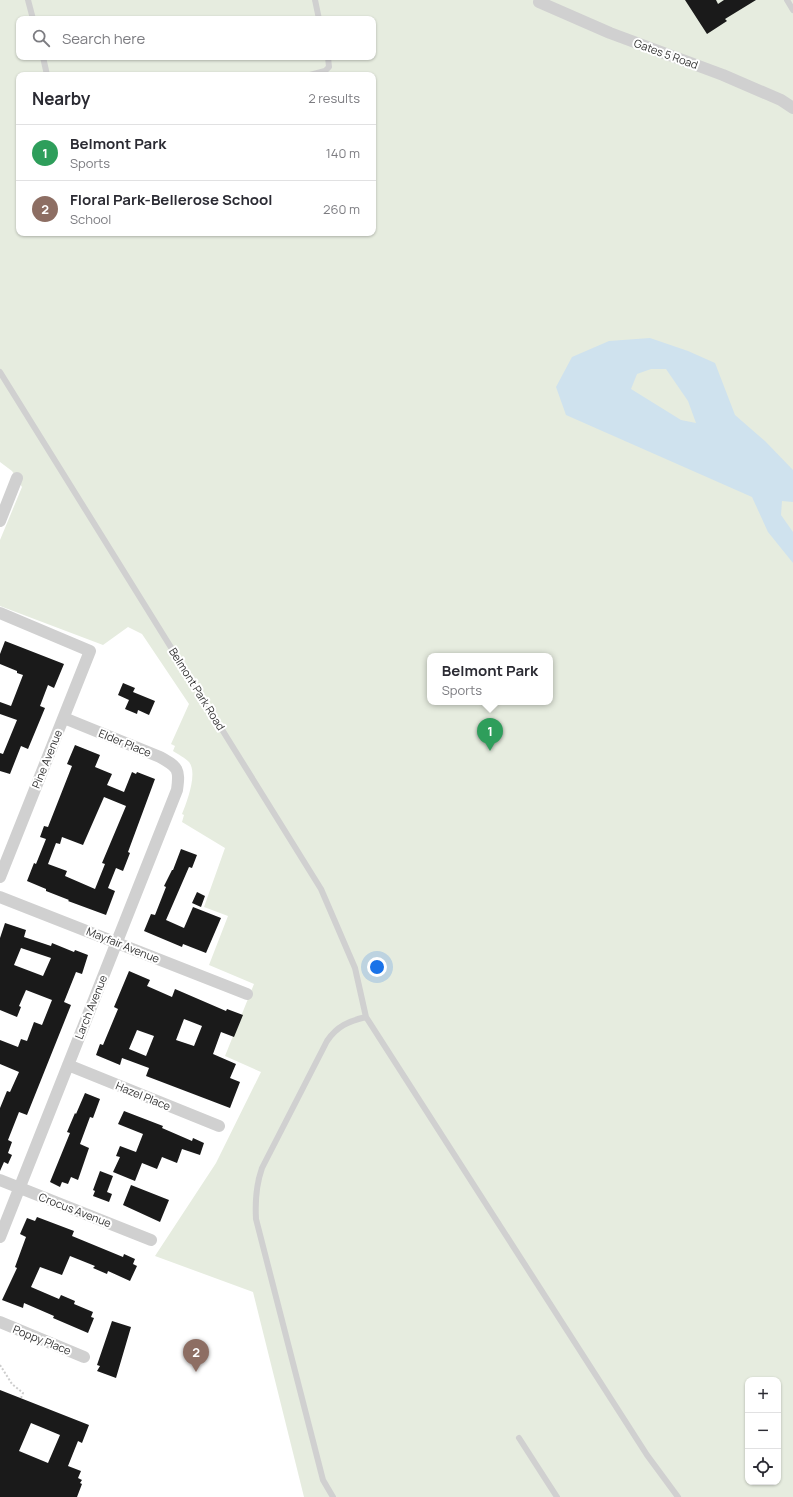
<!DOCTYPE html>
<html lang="en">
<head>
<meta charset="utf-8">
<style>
  :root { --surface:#fff; --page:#f2f2f3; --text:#2b2b33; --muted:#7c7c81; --line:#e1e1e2; --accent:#e63946 }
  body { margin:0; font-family:Manrope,sans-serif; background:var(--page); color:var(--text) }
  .controls { position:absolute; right:12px; bottom:12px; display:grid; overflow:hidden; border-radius:8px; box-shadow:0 1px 3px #0004 }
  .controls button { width:36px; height:36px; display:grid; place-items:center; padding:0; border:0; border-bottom:1px solid var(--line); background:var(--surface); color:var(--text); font:20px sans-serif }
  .you { position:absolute; left:377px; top:967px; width:14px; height:14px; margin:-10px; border:3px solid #fff; border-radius:50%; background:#1a73e8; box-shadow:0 0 0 6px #1a73e833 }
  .badge { display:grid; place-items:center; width:26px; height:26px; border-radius:50%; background:var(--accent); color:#fff; font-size:13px; font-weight:700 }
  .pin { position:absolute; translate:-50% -33px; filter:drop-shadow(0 1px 2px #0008) }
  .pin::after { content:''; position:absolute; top:21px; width:14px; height:12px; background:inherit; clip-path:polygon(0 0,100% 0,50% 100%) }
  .popup { position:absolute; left:427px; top:653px; width:126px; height:52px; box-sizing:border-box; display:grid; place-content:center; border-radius:8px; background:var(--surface); filter:drop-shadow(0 1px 3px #0005); font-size:13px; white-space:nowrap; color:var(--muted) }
  .popup b { font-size:15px; color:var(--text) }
  .popup::after { content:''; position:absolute; left:50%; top:100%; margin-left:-8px; border:8px solid transparent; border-top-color:var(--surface) }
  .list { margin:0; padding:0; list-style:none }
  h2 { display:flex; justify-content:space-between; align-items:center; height:52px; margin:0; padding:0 16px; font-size:17px }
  h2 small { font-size:13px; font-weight:400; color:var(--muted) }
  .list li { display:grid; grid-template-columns:26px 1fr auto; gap:12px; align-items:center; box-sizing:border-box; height:56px; padding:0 16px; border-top:1px solid var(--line) }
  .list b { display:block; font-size:15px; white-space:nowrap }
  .list p { margin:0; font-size:13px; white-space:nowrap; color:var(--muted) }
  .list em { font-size:13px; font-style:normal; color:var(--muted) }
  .icon { flex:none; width:22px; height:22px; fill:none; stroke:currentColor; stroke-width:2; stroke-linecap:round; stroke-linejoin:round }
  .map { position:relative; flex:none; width:793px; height:1497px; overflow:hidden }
  .search { position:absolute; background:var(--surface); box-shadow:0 1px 3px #0004; left:16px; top:16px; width:360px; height:44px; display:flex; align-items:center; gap:10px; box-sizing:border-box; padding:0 14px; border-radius:8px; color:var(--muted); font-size:15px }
  .panel { position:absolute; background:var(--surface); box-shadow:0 1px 3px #0004; left:16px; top:72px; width:360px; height:164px; border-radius:8px }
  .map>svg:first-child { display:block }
</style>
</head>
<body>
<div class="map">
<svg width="793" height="1497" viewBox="0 0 793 1497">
  <rect width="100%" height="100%" fill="#fff"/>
  <path fill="#e6ecdf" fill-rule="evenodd" d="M0,0h793v1497h-489l-51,-205 -98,-36 61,-93 45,-91 -36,-16 29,-72 -45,-19 19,-49 -24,-9 21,-59 -43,-26 2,-7 -2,-1c5,-12 16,-41 7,-52 -4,-4 -11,-8 -16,-11l2,-5 -4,-2 18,-40 -47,-70 -14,-7 -25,18 -103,-39v-66l22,-53 -10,-16 -12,-9zM19,19h354v38h-354zM19,75h354v158h-354zM430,656h120v46h-120zM748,1380h30v102h-30z"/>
  <path fill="#cfe2ee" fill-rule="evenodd" d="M650,338l38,13 27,12 20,52 30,26 28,29v32l-11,-1 -1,14 12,17v31l-25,-31 -16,-35 -186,-82 -10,-28 16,-30 37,-16zM651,369h15l22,32 8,22 -15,-3 -50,-31 6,-15z"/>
  <path fill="#1a1a1a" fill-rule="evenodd" d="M685,0h31l2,4 6,-4h32l-31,19 2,2 -20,13z
    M5,641l59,23 -10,24 -6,-3 -8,21 5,2 -17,41 -7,-3 -11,28 -10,-3v-18l3,1 14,-34 -17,-6v-12l11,4 12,-31 -6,-2v-2l-17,-7v-10z
    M123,683l12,5 -2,4 22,9 -6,14 -11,-5 -1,4 -12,-5 4,-9 -11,-5z
    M75,745l25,10 -5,12 17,7 -5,11 17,7 8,-20 4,2 1,-2 18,7 -27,73 2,1 -7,18 -7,-3 -8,20 7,3 -9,24 -38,-14 1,-1 -23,-9v-2l-19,-8 7,-18 2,1 10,-25 -6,-2 4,-11 4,1 24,-61 -5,-2zM104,797l22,9 -24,57 3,1 -10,25 -30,-13 2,-5 -19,-7 8,-21 4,1 2,-7 21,8z
    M181,849l16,6 -5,13 -3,-1 -23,53 18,8 9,-21 28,11 -15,35 -23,-9 -1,3 -38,-16 7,-17 4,1 11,-28 -2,-1 8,-16h1z
    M197,892l8,4 -4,11 -9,-4z
    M5,923l21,7 -2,7 27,9 1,-3 22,9 1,-2 13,5 -6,19 -6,-2 -12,30 7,3 -44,110 -8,-3 -11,28 4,2 -4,11 4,2 -4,9 -4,-2 -4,9v-63l7,-17 3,1 9,-20 -19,-8v-24l18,7 3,-8 6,2 7,-19 8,3 10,-25 -26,-10 -7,16 2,1 -4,10 -17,-7v-72zM21,948l30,10 -8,18 -29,-11z
    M129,971l21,9 -3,6 25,11 3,-8 51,22 1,-2 16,6 -9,22 -13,-5 -8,22 23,10 -6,14 10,4 -10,26 -84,-32 3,-8 -27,-10 -2,7 -24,-10 4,-11 3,1 15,-36 -4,-2zM184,1019l18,7 -8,20 -18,-6zM137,1030l17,6 -8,20 -17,-7z
    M85,1093l15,6 -7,19 -3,-1 -10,27 9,4 -11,32 -7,-3 -3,7 -6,-2 -2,5 -10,-5 20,-49 -3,-1 8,-19 1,1z
    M124,1111l39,15 -1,2 30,13 1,-3 11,5 -4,12 -18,-6 -5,14 -15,-6 -5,12 -15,-6 -7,18 -22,-9 7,-15 -4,-1 4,-10 16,6 7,-18 -25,-10z
    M100,1171l13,5 -6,16 5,2 -3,8 -16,-6 2,-5 -2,-1z
    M131,1185l38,15 -9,22 -37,-17z
    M37,1217l37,14 -2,5 51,21 1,-3 11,5 -2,5 4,2 -7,15 -22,-10 -1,3 -14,-6 2,-2 -25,-10 -8,19 -22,-8 -9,20 28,12 2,-4 14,6 -1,3 19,8 -2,5 3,1 -6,15 -35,-15 1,-2 -30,-13 -1,5 -21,-8 15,-32 -2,-1 11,-30 -6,-3 7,-16 8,3z
    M112,1321l19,6 -15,51 -19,-7 3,-5 -3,-1z
    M0,1390l89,35 -7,18 -4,-2 -10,25 13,5 -3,7 4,2 -2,3 2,1 -5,13h-77zM31,1423l29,12 -12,28 -29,-12z"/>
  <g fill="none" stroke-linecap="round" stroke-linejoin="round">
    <path stroke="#cdcdcd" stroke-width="2" stroke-dasharray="2 2" stroke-linecap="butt" d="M0,1365l12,19 11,9 -2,5"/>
    <path stroke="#d0d0d0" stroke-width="6" d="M28,0l5,19
      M315,0l4,19
      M787,0l6,10
      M43,57l4,18
      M310,75l15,-4 4,-4 -1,-10
      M0,372l321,517 34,79 11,49 281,438 31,42
      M519,1438l38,59
      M333,1497l-10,-17 -67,-261c-1,-18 0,-34 6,-51l65,-127c10,-15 22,-20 39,-24"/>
    <path stroke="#d0d0d0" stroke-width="12" d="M539,2l71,31 113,42 58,25 12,8
      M0,521l17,-43
      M0,613l90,38 -90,226
      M0,897l247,97
      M68,1065l151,61
      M0,1180l151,60
      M0,1237l177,-447c3,-21 1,-23 -17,-33l-96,-39
      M0,1322l84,35"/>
  </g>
  <g text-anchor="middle" stroke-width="4" stroke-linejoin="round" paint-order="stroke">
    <g font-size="11" fill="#333" stroke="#fff">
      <text transform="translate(666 54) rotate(20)" y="4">Gates 5 Road</text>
      <text transform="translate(197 689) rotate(58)" y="4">Belmont Park Road</text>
      <text transform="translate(125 743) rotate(22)" y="4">Elder Place</text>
      <text transform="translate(47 759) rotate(-68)" y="4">Pine Avenue</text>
      <text transform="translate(123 945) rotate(22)" y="4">Mayfair Avenue</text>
      <text transform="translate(91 1007) rotate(-68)" y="4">Larch Avenue</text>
      <text transform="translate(143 1096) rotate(22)" y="4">Hazel Place</text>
      <text transform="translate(75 1210) rotate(21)" y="4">Crocus Avenue</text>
      <text transform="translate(42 1340) rotate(22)" y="4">Poppy Place</text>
    </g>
  </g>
</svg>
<div class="controls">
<button>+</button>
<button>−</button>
<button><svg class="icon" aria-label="locate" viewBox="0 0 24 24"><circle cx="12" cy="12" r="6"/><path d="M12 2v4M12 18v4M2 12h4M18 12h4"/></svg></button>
</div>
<div class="you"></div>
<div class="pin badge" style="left:490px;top:751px;background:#2e9e5b">1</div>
<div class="popup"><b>Belmont Park</b>Sports</div>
<div class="pin badge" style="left:196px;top:1372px;background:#8d6e63">2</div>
<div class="search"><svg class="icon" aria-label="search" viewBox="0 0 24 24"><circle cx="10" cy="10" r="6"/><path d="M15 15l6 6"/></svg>Search here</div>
<section class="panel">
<h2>Nearby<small>2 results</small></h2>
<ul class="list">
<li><span class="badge" style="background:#2e9e5b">1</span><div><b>Belmont Park</b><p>Sports</p></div><em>140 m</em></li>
<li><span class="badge" style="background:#8d6e63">2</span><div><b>Floral Park-Bellerose School</b><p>School</p></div><em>260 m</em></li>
</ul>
</section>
</div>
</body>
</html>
